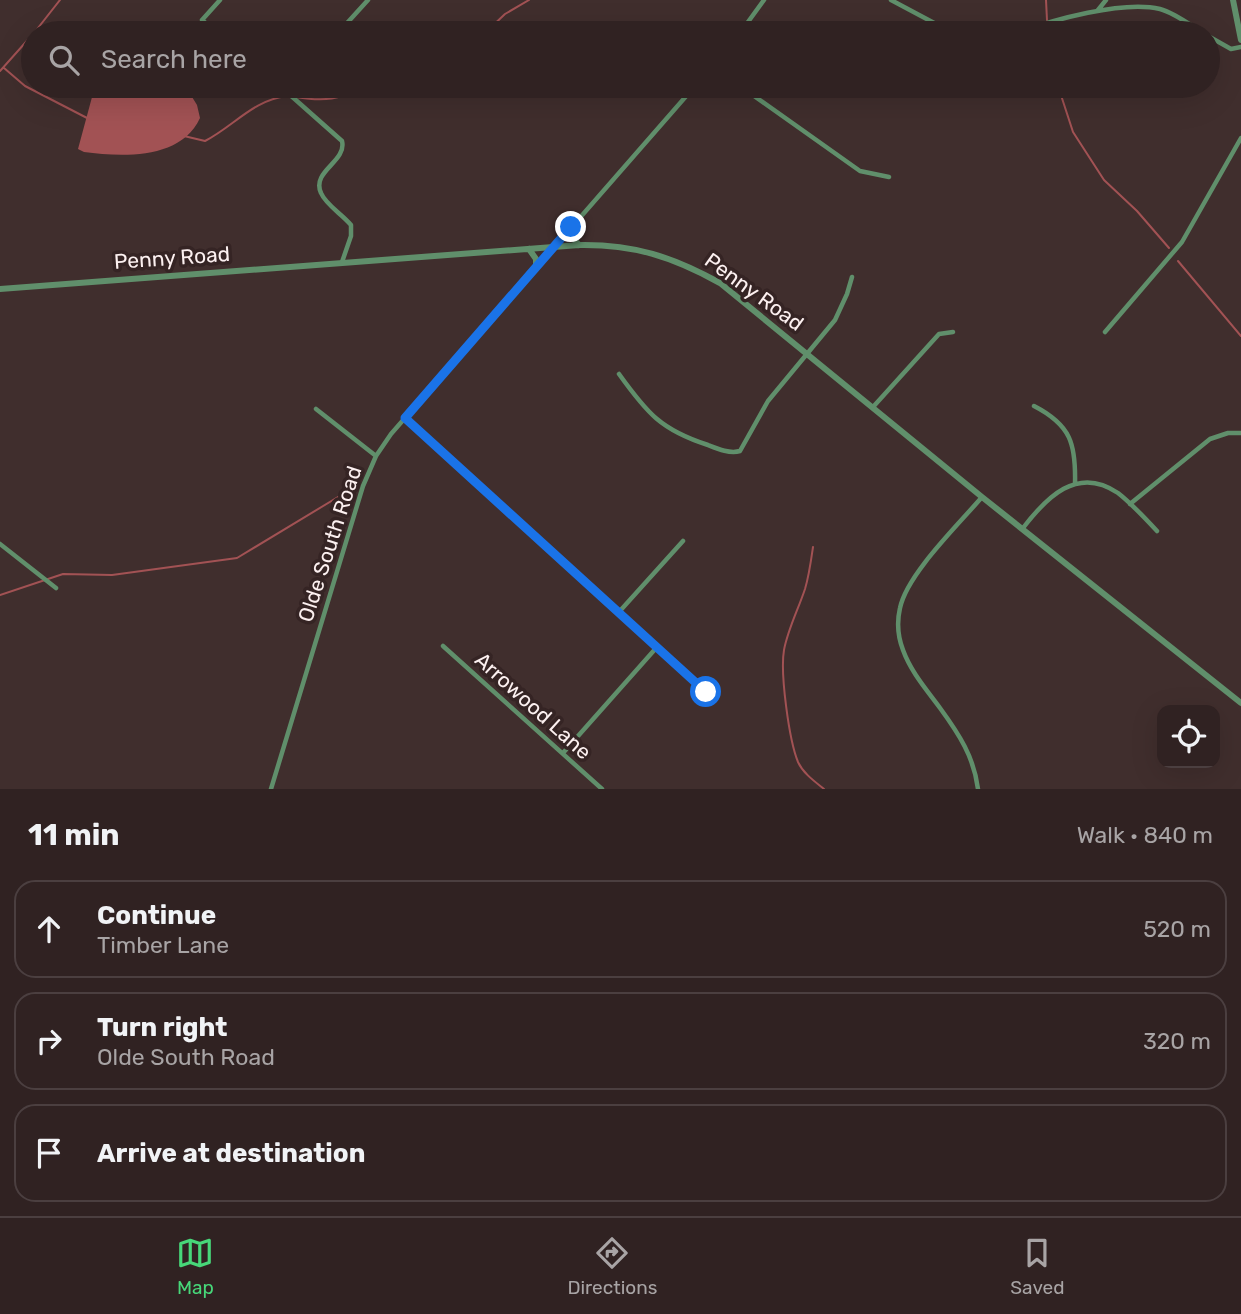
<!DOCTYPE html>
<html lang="en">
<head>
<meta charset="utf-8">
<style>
  :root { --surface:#302222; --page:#3c2f2f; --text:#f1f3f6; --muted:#a8a4a5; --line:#4b3f40; --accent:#47d779 }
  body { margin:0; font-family:Rubik,sans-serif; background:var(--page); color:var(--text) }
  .controls { position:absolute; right:21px; bottom:21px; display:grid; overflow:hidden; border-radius:14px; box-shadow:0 7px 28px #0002 }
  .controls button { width:63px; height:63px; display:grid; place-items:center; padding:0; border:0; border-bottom:2px solid var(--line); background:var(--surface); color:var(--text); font:35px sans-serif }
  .stop { position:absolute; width:21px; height:21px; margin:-16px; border:5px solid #1a73e8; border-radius:50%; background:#fff }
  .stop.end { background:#1a73e8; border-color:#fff; box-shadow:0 2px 7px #0008 }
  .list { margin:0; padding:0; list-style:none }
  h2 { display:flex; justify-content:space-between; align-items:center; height:91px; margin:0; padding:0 28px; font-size:30px }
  h2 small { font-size:23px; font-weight:400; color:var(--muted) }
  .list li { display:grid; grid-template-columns:46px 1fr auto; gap:21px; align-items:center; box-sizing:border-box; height:98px; margin:0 14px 14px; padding:0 14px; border:2px solid var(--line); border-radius:21px }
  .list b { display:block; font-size:26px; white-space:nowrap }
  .list p { margin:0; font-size:23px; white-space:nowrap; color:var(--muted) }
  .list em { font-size:23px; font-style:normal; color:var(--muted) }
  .icon { flex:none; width:38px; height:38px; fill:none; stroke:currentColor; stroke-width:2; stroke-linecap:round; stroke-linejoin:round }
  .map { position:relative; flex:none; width:1241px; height:789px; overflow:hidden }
  .search { position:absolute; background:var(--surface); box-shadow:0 7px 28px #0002; left:21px; right:21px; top:21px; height:77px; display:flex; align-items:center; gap:18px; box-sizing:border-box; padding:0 24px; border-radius:38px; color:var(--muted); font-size:26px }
  .sheet { height:427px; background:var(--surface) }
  nav { display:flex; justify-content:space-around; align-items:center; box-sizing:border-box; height:98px; border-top:2px solid var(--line); background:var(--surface); font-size:19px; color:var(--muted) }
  nav a { display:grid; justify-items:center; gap:4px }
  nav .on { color:var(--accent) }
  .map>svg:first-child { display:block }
</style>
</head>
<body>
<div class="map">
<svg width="1241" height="789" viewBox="0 0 1241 789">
  <rect width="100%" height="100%" fill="#402e2d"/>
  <path fill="#a25254" d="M95,86h55l18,9 15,-4 6,1 8,13 3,13c-19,42 -78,39 -116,34l-6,-3z"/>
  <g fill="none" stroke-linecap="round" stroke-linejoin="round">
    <path stroke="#a25254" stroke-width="2" d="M1046,0l1,20
      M1047,26l1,7
      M34,33l26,-33
      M485,33l20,-19 24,-14
      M4,68l21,18 64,33
      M0,71l33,-37
      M1058,86l15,46 31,48 33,31 32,37
      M296,97c35,6 45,0 77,-11
      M184,136l21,5c29,-15 48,-41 82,-45
      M1178,261l63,75
      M813,547c-2,14 -4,29 -8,42 -7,21 -17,40 -21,61 -4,23 5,90 14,112 5,11 16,19 26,27
      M0,595l63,-21 49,1 125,-17 106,-64"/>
    <path stroke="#608f6b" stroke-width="4.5" d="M891,0l62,33
      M1098,10l8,-10
      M218,33l-16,-13 18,-20
      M338,33l30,-33
      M740,33l24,-33
      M1017,33c35,-13 106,-33 143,-24 15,4 30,16 43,24
      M1208,36l23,13 10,-2
      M280,86l62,55c5,21 -31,30 -21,52 5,12 21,21 30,32v11l-9,26
      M740,86l120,85 29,6
      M1105,332l77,-90 59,-104
      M619,374c28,39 42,56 89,71 10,4 22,9 32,6l28,-50 67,-81 12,-26 5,-17
      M1034,406c37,19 42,38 41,78
      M873,407l66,-73 14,-2
      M316,409l60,47
      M405,418l301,274
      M1130,504l80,-65 18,-6h13
      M1023,528c23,-30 54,-63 95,-35 14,11 27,25 39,38
      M0,544l56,44
      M619,612l64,-71
      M443,646l159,143
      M563,753l94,-106
      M271,789l92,-303 13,-30 15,-22 304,-348
      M978,789c-4,-32 -19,-55 -38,-81 -14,-19 -29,-36 -37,-58 -5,-13 -6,-29 -3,-42 7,-34 59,-84 82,-111"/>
    <path stroke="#608f6b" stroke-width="6" d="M1233,0l8,40
      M571,227v9l8,9
      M529,249l7,10v8
      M0,289l579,-44c55,-1 94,12 141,38l262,214 259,206"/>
  </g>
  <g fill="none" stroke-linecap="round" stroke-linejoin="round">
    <path stroke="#1a73e8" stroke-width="9" d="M571,227l-166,191 301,274"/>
  </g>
  <g text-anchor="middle" stroke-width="7" stroke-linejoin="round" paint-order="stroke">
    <g font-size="21" fill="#fcf0f0" stroke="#352424">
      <text transform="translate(172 258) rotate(-4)" y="7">Penny Road</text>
      <text transform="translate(754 292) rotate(36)" y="7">Penny Road</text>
      <text transform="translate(330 544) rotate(-72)" y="7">Olde South Road</text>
      <text transform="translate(533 706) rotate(42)" y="7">Arrowood Lane</text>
    </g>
  </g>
</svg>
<div class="controls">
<button><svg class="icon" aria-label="locate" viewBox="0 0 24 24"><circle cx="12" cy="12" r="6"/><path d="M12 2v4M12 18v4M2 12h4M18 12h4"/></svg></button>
</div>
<div class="stop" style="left:706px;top:692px"></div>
<div class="stop end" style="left:571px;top:227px"></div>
<div class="search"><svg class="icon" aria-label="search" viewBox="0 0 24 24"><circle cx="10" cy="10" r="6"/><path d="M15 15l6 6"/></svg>Search here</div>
</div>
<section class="sheet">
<h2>11 min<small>Walk · 840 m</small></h2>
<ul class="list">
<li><svg class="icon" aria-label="ahead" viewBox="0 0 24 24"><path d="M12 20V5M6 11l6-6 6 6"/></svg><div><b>Continue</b><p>Timber Lane</p></div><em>520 m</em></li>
<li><svg class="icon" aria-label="right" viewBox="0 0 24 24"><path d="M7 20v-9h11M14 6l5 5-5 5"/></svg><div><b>Turn right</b><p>Olde South Road</p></div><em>320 m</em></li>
<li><svg class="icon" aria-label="arrive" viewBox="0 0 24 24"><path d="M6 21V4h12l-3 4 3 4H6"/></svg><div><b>Arrive at destination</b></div></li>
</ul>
</section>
<nav>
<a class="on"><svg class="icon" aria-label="map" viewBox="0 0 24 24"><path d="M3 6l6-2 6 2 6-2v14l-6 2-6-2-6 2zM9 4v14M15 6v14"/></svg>Map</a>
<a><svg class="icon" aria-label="directions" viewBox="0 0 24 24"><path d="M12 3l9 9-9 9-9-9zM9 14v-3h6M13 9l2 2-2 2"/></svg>Directions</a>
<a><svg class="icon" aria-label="saved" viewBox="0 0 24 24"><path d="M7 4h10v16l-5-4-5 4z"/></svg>Saved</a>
</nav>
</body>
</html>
